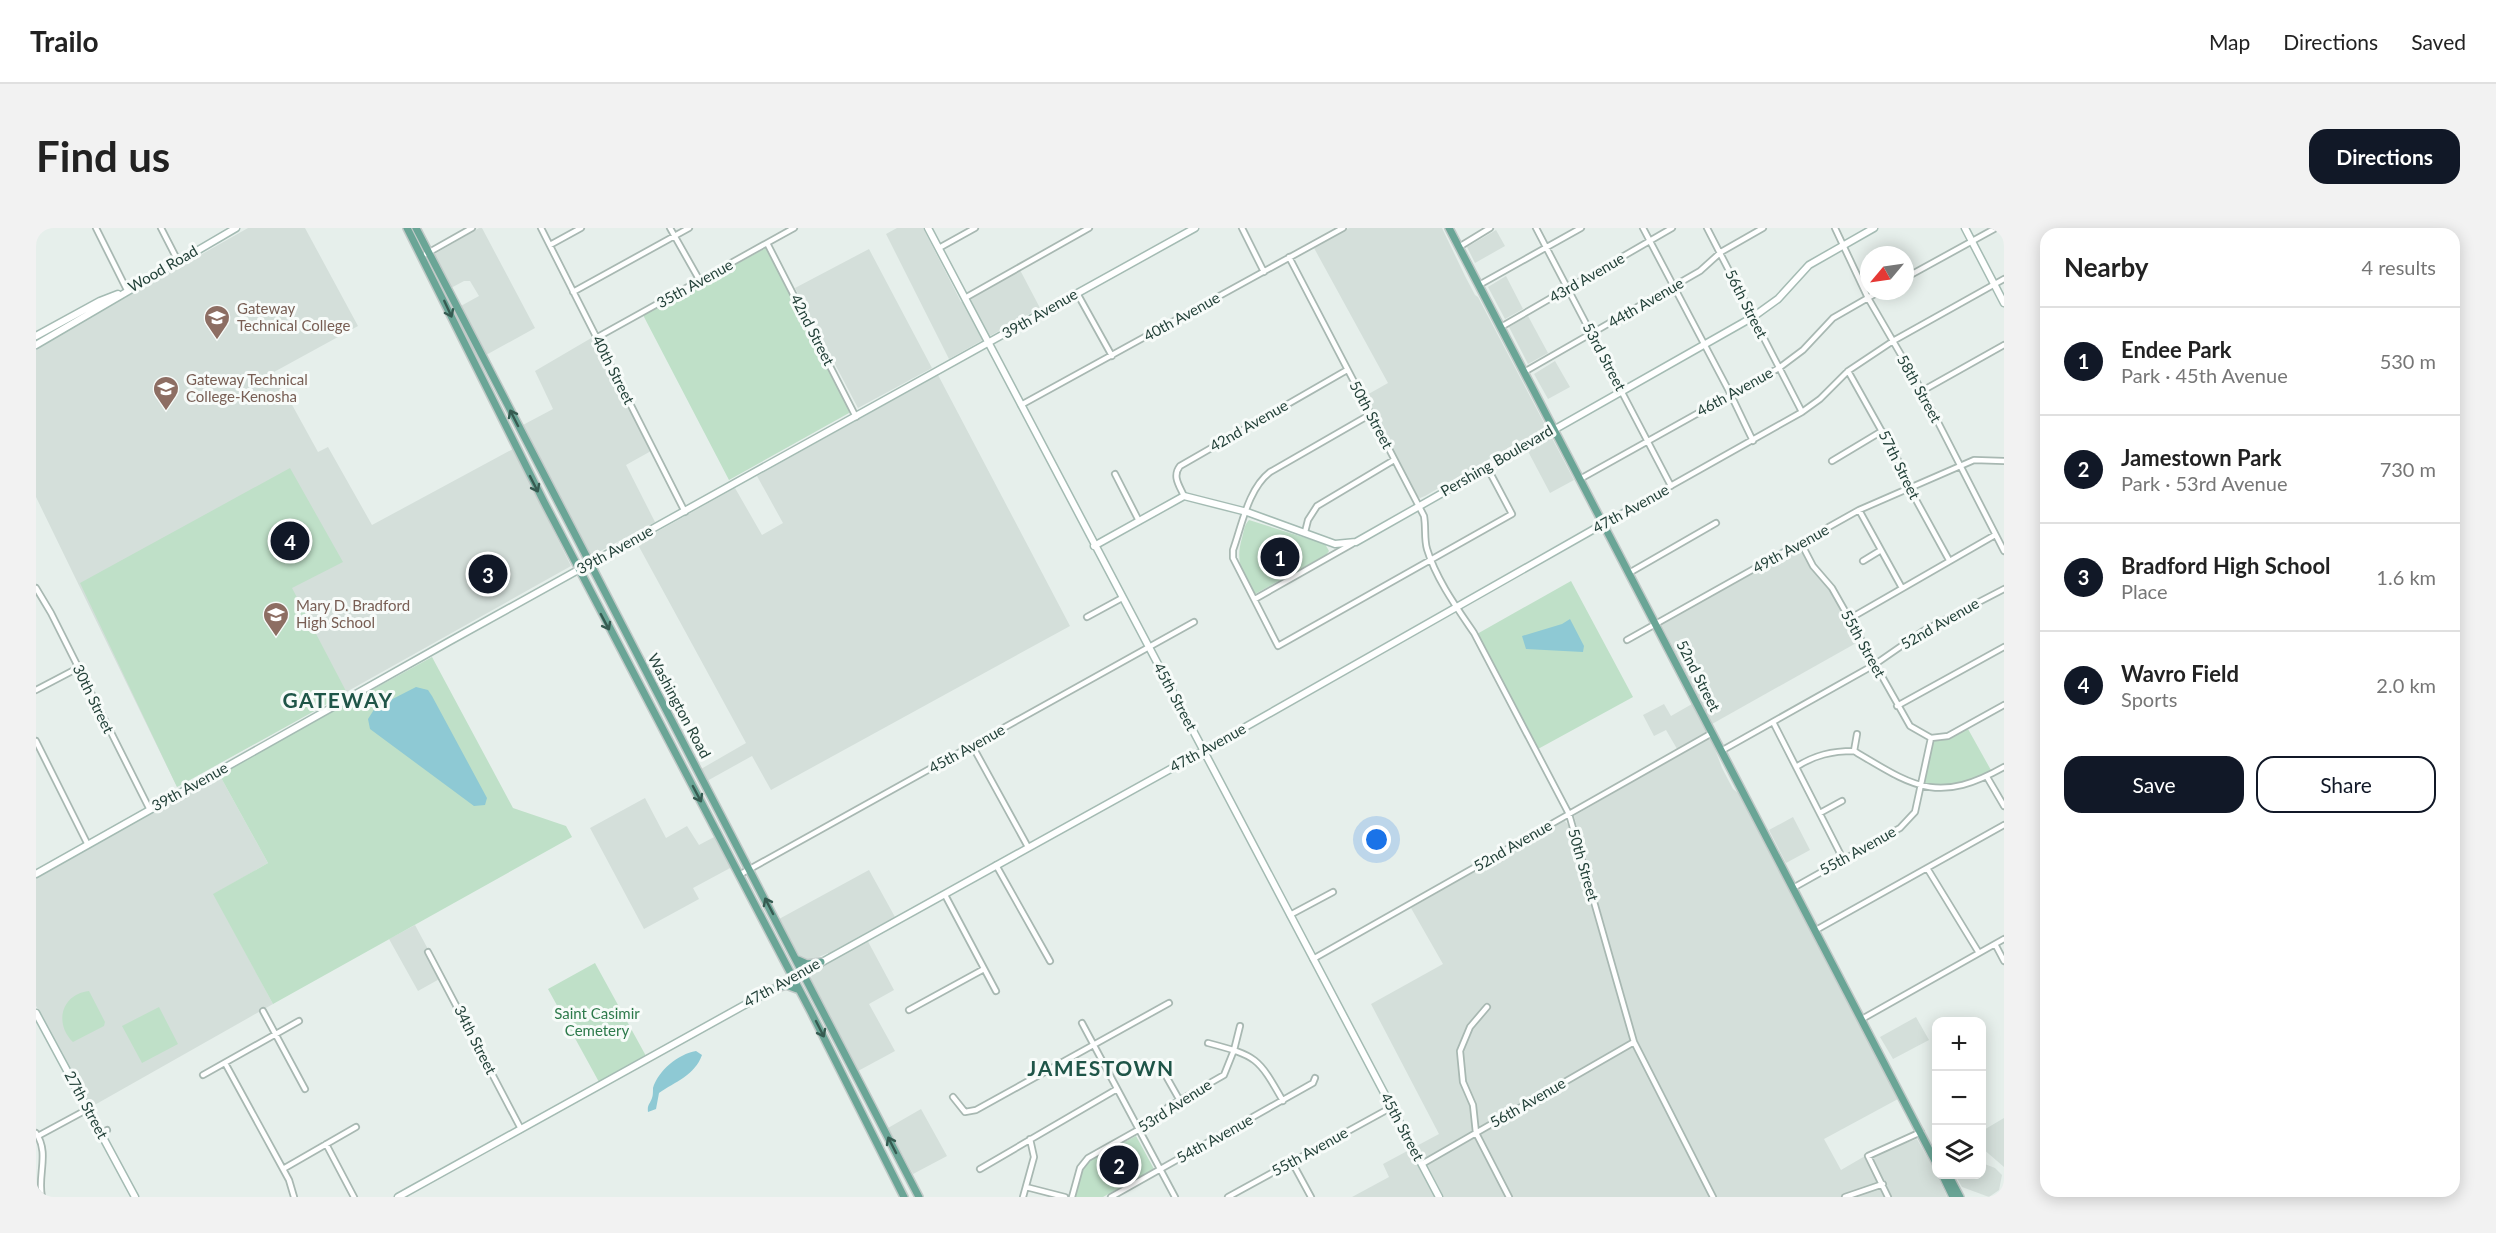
<!DOCTYPE html>
<html lang="en">
<head>
<meta charset="utf-8">
<style>
  :root { --surface:#fff; --page:#f2f2f2; --text:#222; --muted:#767676; --line:#e0e0e0; --accent:#111827 }
  body { margin:0; font-family:Lato,sans-serif; background:var(--page); color:var(--text) }
  .controls { position:absolute; right:18px; bottom:18px; display:grid; overflow:hidden; border-radius:12px; box-shadow:0 3px 15px #0003 }
  .controls button { width:54px; height:54px; display:grid; place-items:center; padding:0; border:0; border-bottom:2px solid var(--line); background:var(--surface); color:var(--text); font:30px sans-serif }
  .compass { position:absolute; left:1824px; top:18px; width:54px; height:54px; border-radius:50%; background:var(--surface); box-shadow:0 3px 15px #0003; rotate:241deg }
  .you { position:absolute; left:1341px; top:612px; width:21px; height:21px; margin:-15px; border:4px solid #fff; border-radius:50%; background:#1a73e8; box-shadow:0 0 0 9px #1a73e833 }
  .badge { display:grid; place-items:center; width:39px; height:39px; border-radius:50%; background:var(--accent); color:#fff; font-size:20px; font-weight:700 }
  .pin { position:absolute; translate:-50% -50%; border:3px solid #fff; box-shadow:0 2px 6px #0006 }
  .list { margin:0; padding:0; list-style:none }
  h2 { display:flex; justify-content:space-between; align-items:center; height:78px; margin:0; padding:0 24px; font-size:26px }
  h2 small { font-size:20px; font-weight:400; color:var(--muted) }
  .list li { display:grid; grid-template-columns:39px 1fr auto; gap:18px; align-items:center; box-sizing:border-box; height:108px; padding:0 24px; border-top:2px solid var(--line) }
  .list b { display:block; font-size:22px; white-space:nowrap }
  .list p { margin:0; font-size:20px; white-space:nowrap; color:var(--muted) }
  .list em { font-size:20px; font-style:normal; color:var(--muted) }
  .actions { display:flex; gap:12px; padding:18px 24px }
  .actions a { flex:1; padding:14px 0; border:2px solid var(--accent); border-radius:18px; text-align:center; font-size:21px; color:var(--accent) }
  .actions .main { background:var(--accent); color:#fff }
  .icon { flex:none; width:33px; height:33px; fill:none; stroke:currentColor; stroke-width:2; stroke-linecap:round; stroke-linejoin:round }
  .map { position:relative; flex:none; width:1968px; height:969px; overflow:hidden; border-radius:18px }
  header { display:flex; align-items:center; gap:36px; box-sizing:border-box; height:84px; padding:0 30px; background:var(--surface); border-bottom:2px solid var(--line) }
  header strong { font-size:28px }
  nav { display:flex; gap:33px; margin-inline-start:auto; font-size:21px }
  .intro { display:flex; align-items:center; justify-content:space-between; box-sizing:border-box; height:144px; padding:0 36px }
  h1 { margin:0; font-size:42px }
  .button { padding:15px 27px; border-radius:18px; background:var(--accent); color:#fff; font-size:21px; font-weight:700 }
  main { display:flex; gap:36px; padding:0 36px }
  aside { flex:1; background:var(--surface); border-radius:18px; box-shadow:0 3px 15px #0003 }
  .map>svg:first-child { display:block }
</style>
</head>
<body>
<header>
<strong>Trailo</strong>
<nav><a>Map</a><a>Directions</a><a>Saved</a></nav>
</header>
<div class="intro"><h1>Find us</h1><a class="button">Directions</a></div>
<main>
<div class="map">
<svg width="1968" height="969" viewBox="0 0 1968 969">
  <rect width="100%" height="100%" fill="#e6efeb"/>
  <path fill="#d4dfda" d="M212,0h57l53,98 -84,46 44,80 10,-5 44,78 141,-76 58,117 -394,221 -141,-290v-149z
    M443,0h3l53,100 -49,27 -27,-48 20,-11 -9,-15h-6l-15,8 -16,-34z
    M861,0h26l38,74 59,-32 20,38 -91,51 -63,-125z
    M1313,0h93l23,48 10,19 3,2 96,183 -24,13 -28,-53 -97,56 -5,2 -4,-3 -51,-99 23,-13 -74,-135z
    M1460,2l9,16 -30,17 -8,-16z
    M833,21l63,119 -74,40 -63,-120z
    M1470,48l17,33 -18,10 -17,-32z
    M1492,88l20,37 -20,11 -19,-37z
    M557,109l58,114 -25,14 29,57 -64,34h-3l-67,-130 32,-17 -18,-38z
    M1519,133l15,26 -22,12 -14,-25z
    M902,147l132,251 -299,164 -19,-34 -45,25 -6,-12 45,-26 -109,-200 98,-55 27,47 21,-12 -26,-47z
    M1763,320l18,28 13,14 28,52 -146,82 -51,-100z
    M1628,476l7,12 21,-12 20,37 10,27 11,21 5,4 160,306 -74,40 17,31 24,-14 3,4 18,-10 31,-11 18,32 12,26h-56l-1,-4 -4,4h-534l37,-20 -6,-13 56,-30 -68,-130 72,-40 -32,-56 153,-88 5,6 22,76 6,-2 -23,-84 106,-62 -14,-24 -12,6 -11,-21z
    M183,546l49,89 -54,31 59,110 -182,103 -55,-101v-128z
    M609,570l21,40 21,-12 12,19 17,-9 16,31 -39,21 6,11 -55,30 -54,-101z
    M1757,589l17,33 -24,13 -17,-33z
    M833,642l26,47 -31,17 30,56 -25,14 26,47 -37,20 -47,-92 1,-7 18,-12 -2,-7 -16,7 -10,1 -23,-42z
    M379,697l28,52 -25,14 -29,-52z
    M1880,789l13,23 -36,19 -13,-22z
    M885,881l26,47 -34,18 -25,-46z
    M1968,890v49l-22,-19v-17z
    M1946,935l13,5 7,7 -3,15 -10,7 -27,-10 -7,-12 27,-1z"/>
  <path fill="#bfe0c8" d="M730,20l83,160v5l-120,67 -86,-165z
    M254,240l53,94 -51,26 55,105 -170,94 -97,-204z
    M1213,292l76,24 4,7 -3,4 -71,39c-13,-19 -20,-33 -13,-56 2,-7 2,-13 7,-18z
    M1535,353l62,116 -95,52 -61,-115z
    M396,429l81,151 53,18 6,11 -299,167 -60,-110 55,-31 -49,-89z
    M1932,501l24,43c-22,9 -42,17 -66,12l-2,-2 10,-42 16,-2z
    M559,735l51,93 -47,26 -51,-93z
    M53,763l16,31 -1,4 -31,16c-19,-18 -12,-48 16,-51z
    M123,779l19,37 -36,19 -20,-37z
    M1100,908l18,33 -51,28h-28l8,-28 7,-9z"/>
  <path fill="#8ec9d4" d="M1534,391l14,27 -1,6 -57,-3 -4,-13 40,-12z
    M380,459l12,3 4,6 55,102 -2,7 -11,1 -104,-77 -2,-10 7,-11z
    M660,823l6,4c-7,20 -27,27 -43,38l-3,16 -8,3c-1,-7 2,-8 4,-14 1,-2 1,-7 1,-10 5,-17 25,-34 43,-37z"/>
  <g fill="none" stroke-linecap="round" stroke-linejoin="round">
    <defs>
      <path id="street" d="M60,0l31,62
        M125,0l17,33
        M505,0l144,284
        M634,0l30,53
        M1206,0l22,44
        M1500,0l135,258
        M1607,0l87,165 23,48
        M1671,0l95,184
        M1799,0l33,70 54,93 82,160
        M731,15l89,174
        M514,17l31,-17
        M1423,19l31,-19
        M903,20l36,-20
        M390,26l46,-26
        M1253,29l135,259c2,11 0,23 3,33 9,30 30,59 47,84l95,181 65,228 79,155
        M1869,50l91,-50
        M1443,57l102,-57
        M537,64l116,-64
        M1041,65l35,63
        M929,70l124,-70
        M1465,99l171,-99
        M560,110l198,-110
        M1812,143l51,91 11,27 39,71
        M1488,144l176,-101 21,-19 42,-24
        M1886,163l82,-46
        M985,177l322,-177
        M1335,186l-101,58c-22,17 -28,53 -37,78v8l45,88 234,-132 -25,-47
        M1796,233l50,-30
        M1079,246l24,47
        M1544,251l199,-111 24,-18 30,-32 47,-27
        M1148,268c-5,-11 -12,-20 -4,-30l167,-96
        M1823,282l43,78
        M1567,296l199,-112 18,-13 28,-28 45,-30 111,-62
        M1269,304l3,-12 9,-14 77,-46
        M1765,315l12,23 19,22 78,138 21,12
        M1827,333l18,-11
        M1593,345l87,-50
        M0,360l15,25 99,197
        M1219,371l97,-55
        M1051,389l35,-19
        M1813,391l146,-84
        M1591,412l232,-130 115,-50 30,1
        M0,462l42,-22
        M1861,478l107,-59
        M1737,494l70,137
        M1895,510l17,-2 56,-31
        M0,513l52,104
        M937,519l55,100
        M1685,523l153,-86 49,-34 81,-42
        M1818,523c59,35 83,54 150,16
        M1818,523l3,-17
        M1760,539c19,-12 36,-16 58,-16
        M1951,549l17,29
        M1784,585l22,-12
        M960,637l54,96
        M1891,640l52,85
        M703,647l455,-253
        M1757,660l107,-60 15,-16 16,-74
        M909,667l51,96
        M1254,687l43,-23
        M1780,702l188,-105
        M1959,716l9,17
        M392,724l93,177
        M1277,731l399,-226
        M1451,779l-17,20 -10,24 3,31 10,23 3,28 33,64
        M873,782l75,-41
        M227,783l42,78
        M1826,791l142,-80
        M1046,795l93,174
        M1172,815c49,13 50,14 75,58
        M189,835l64,117 5,17
        M1126,841l17,30
        M167,847l96,-54
        M917,869l12,15 11,-2 193,-107
        M0,905c14,20 1,43 6,64
        M65,905l6,-3
        M2,908l50,-27
        M290,916l28,53
        M1256,934l19,35
        M1386,936l212,-122
        M247,941l73,-42
        M944,941l137,-80
        M990,959l39,10
        M987,969l11,-40 -4,-18
        M1036,969l8,-29 8,-10 66,-37 14,-14 56,-32 10,-25 6,-24
        M1075,969l202,-114 2,-5
        M1192,969l164,-90
        M1809,969l38,-13
        M1852,969l-20,-41 53,-24"/>
      <path id="secondary" d="M892,0l511,969
        M1929,0l39,75
        M0,108l64,-35 18,-7
        M0,117l200,-117
        M1058,318l90,-50 63,16 88,32 21,-2 397,-225 25,-18 31,-34 65,-37
        M0,646l414,-233 745,-413
        M0,785l99,184
        M362,969l805,-446 400,-227"/>
      <path id="primary" d="M371,0l137,274 267,510 93,185
        M380,0l503,969
        M1413,0l487,935
        M762,732l9,4 14,-2
        M732,763l18,-6 11,4
        M1906,946l11,23
        M1912,946l12,23"/>
    </defs>
    <use href="#street" stroke="#a8b8b2" stroke-width="8"/>
    <use href="#secondary" stroke="#a4bbb3" stroke-width="9"/>
    <use href="#primary" stroke="#c2cac8" stroke-width="10"/>
    <use href="#street" stroke="#fff" stroke-width="4.5"/>
    <use href="#secondary" stroke="#fff" stroke-width="6"/>
    <use href="#primary" stroke="#6aa596" stroke-width="7"/>
  </g>
  <defs><path id="oneway-shaft" d="M-6 0H5M1.5-3L5.5 0L1.5 3" fill="none" stroke-width="1.6" stroke-linecap="round" stroke-linejoin="round" transform="scale(1.5)"/></defs>
  <g stroke="#365b51">
    <use href="#oneway-shaft" transform="translate(412 81) rotate(65)"/>
    <use href="#oneway-shaft" transform="translate(478 190) rotate(-117)"/>
    <use href="#oneway-shaft" transform="translate(498 256) rotate(63)"/>
    <use href="#oneway-shaft" transform="translate(569 394) rotate(62)"/>
    <use href="#oneway-shaft" transform="translate(661 566) rotate(62)"/>
    <use href="#oneway-shaft" transform="translate(733 678) rotate(-117)"/>
    <use href="#oneway-shaft" transform="translate(784 801) rotate(63)"/>
    <use href="#oneway-shaft" transform="translate(856 917) rotate(-117)"/>
  </g>
  <defs>
    <symbol id="school-pin" viewBox="-11 -11 22 30"><path d="M0 17L-7.5 6A9.5 9.5 0 1 1 7.5 6Z" fill="#8d6e63" stroke="#f7fbf9"/><path d="M0-5L7-2L0 1L-7-2ZM-4 1L0 2.5L4 1V4Q0 6-4 4Z" fill="#fff"/></symbol>
    <symbol id="university-pin" viewBox="-11 -11 22 30"><path d="M0 17L-7.5 6A9.5 9.5 0 1 1 7.5 6Z" fill="#8d6e63" stroke="#f7fbf9"/><path d="M0-5L7-2L0 1L-7-2ZM-4 1L0 2.5L4 1V4Q0 6-4 4Z" fill="#fff"/></symbol>
  </defs>
  <g fill-rule="evenodd">
    <use href="#school-pin" x="166" y="75" width="30" height="40"/>
    <use href="#university-pin" x="115" y="146" width="30" height="40"/>
    <use href="#school-pin" x="225" y="372" width="30" height="40"/>
  </g>
  <g text-anchor="middle" stroke-width="6" stroke-linejoin="round" paint-order="stroke">
    <g font-size="15" fill="#24423a" stroke="#f7fbf9">
      <text transform="translate(127 41) rotate(-30)" y="5">Wood Road</text>
      <text transform="translate(1551 50) rotate(-30)" y="5">43rd Avenue</text>
      <text transform="translate(659 56) rotate(-29)" y="5">35th Avenue</text>
      <text transform="translate(1610 75) rotate(-30)" y="5">44th Avenue</text>
      <text transform="translate(1710 76) rotate(63)" y="5">56th Street</text>
      <text transform="translate(1004 86) rotate(-30)" y="5">39th Avenue</text>
      <text transform="translate(1146 89) rotate(-29)" y="5">40th Avenue</text>
      <text transform="translate(776 102) rotate(63)" y="5">42nd Street</text>
      <text transform="translate(1568 129) rotate(62)" y="5">53rd Street</text>
      <text transform="translate(577 142) rotate(63)" y="5">40th Street</text>
      <text transform="translate(1883 161) rotate(61)" y="5">58th Street</text>
      <text transform="translate(1699 164) rotate(-29)" y="5">46th Avenue</text>
      <text transform="translate(1335 187) rotate(62)" y="5">50th Street</text>
      <text transform="translate(1213 198) rotate(-30)" y="5">42nd Avenue</text>
      <text transform="translate(1461 233) rotate(-30)" y="5">Pershing Boulevard</text>
      <text transform="translate(1863 237) rotate(64)" y="5">57th Street</text>
      <text transform="translate(1595 281) rotate(-29)" y="5">47th Avenue</text>
      <text transform="translate(1755 321) rotate(-29)" y="5">49th Avenue</text>
      <text transform="translate(579 322) rotate(-29)" y="5">39th Avenue</text>
      <text transform="translate(1904 396) rotate(-30)" y="5">52nd Avenue</text>
      <text transform="translate(1827 416) rotate(61)" y="5">55th Street</text>
      <text transform="translate(1662 448) rotate(63)" y="5">52nd Street</text>
      <text transform="translate(1139 469) rotate(62)" y="5">45th Street</text>
      <text transform="translate(57 471) rotate(64)" y="5">30th Street</text>
      <text transform="translate(643 478) rotate(62)" y="5">Washington Road</text>
      <text transform="translate(1172 520) rotate(-29)" y="5">47th Avenue</text>
      <text transform="translate(931 521) rotate(-29)" y="5">45th Avenue</text>
      <text transform="translate(154 559) rotate(-29)" y="5">39th Avenue</text>
      <text transform="translate(1477 618) rotate(-30)" y="5">52nd Avenue</text>
      <text transform="translate(1822 623) rotate(-29)" y="5">55th Avenue</text>
      <text transform="translate(1547 637) rotate(74)" y="5">50th Street</text>
      <text transform="translate(746 755) rotate(-29)" y="5">47th Avenue</text>
      <text transform="translate(439 812) rotate(63)" y="5">34th Street</text>
      <text transform="translate(1492 875) rotate(-30)" y="5">56th Avenue</text>
      <text transform="translate(50 877) rotate(62)" y="5">27th Street</text>
      <text transform="translate(1139 878) rotate(-33)" y="5">53rd Avenue</text>
      <text transform="translate(1366 899) rotate(62)" y="5">45th Street</text>
      <text transform="translate(1179 911) rotate(-29)" y="5">54th Avenue</text>
      <text transform="translate(1274 924) rotate(-29)" y="5">55th Avenue</text>
    </g>
    <g font-size="15" fill="#785e54" stroke="#f7fbf9" text-anchor="start">
      <text x="201" y="86">Gateway<tspan x="201" dy="17">Technical College</tspan></text>
      <text x="150" y="157">Gateway Technical<tspan x="150" dy="17">College-Kenosha</tspan></text>
      <text x="260" y="383">Mary D. Bradford<tspan x="260" dy="17">High School</tspan></text>
    </g>
    <g font-size="15" fill="#2d7a4b" stroke="#f7fbf9">
      <text x="561" y="791">Saint Casimir<tspan x="561" dy="17">Cemetery</tspan></text>
    </g>
    <g font-size="21" font-weight="bold" letter-spacing="1.5" fill="#1f5548" stroke="#f7fbf9">
      <text x="302" y="480">GATEWAY</text>
      <text x="1065" y="848">JAMESTOWN</text>
    </g>
  </g>
</svg>
<div class="controls">
<button>+</button>
<button>−</button>
<button><svg class="icon" aria-label="layers" viewBox="0 0 24 24"><path d="M12 4l9 5-9 5-9-5zM3 14l9 5 9-5"/></svg></button>
</div>
<svg class="compass" viewBox="-18 -18 36 36"><path d="M0-13l5 13h-10z" fill="#e53935"/><path d="M0 13l5-13h-10z" fill="#767676"/></svg>
<div class="you"></div>
<div class="pin badge" style="left:1244px;top:329px">1</div>
<div class="pin badge" style="left:1083px;top:937px">2</div>
<div class="pin badge" style="left:452px;top:346px">3</div>
<div class="pin badge" style="left:254px;top:313px">4</div>
</div>
<aside>
<h2>Nearby<small>4 results</small></h2>
<ul class="list">
<li><span class="badge">1</span><div><b>Endee Park</b><p>Park · 45th Avenue</p></div><em>530 m</em></li>
<li><span class="badge">2</span><div><b>Jamestown Park</b><p>Park · 53rd Avenue</p></div><em>730 m</em></li>
<li><span class="badge">3</span><div><b>Bradford High School</b><p>Place</p></div><em>1.6 km</em></li>
<li><span class="badge">4</span><div><b>Wavro Field</b><p>Sports</p></div><em>2.0 km</em></li>
</ul>
<div class="actions"><a class="main">Save</a><a>Share</a></div>
</aside>
</main>
</body>
</html>
